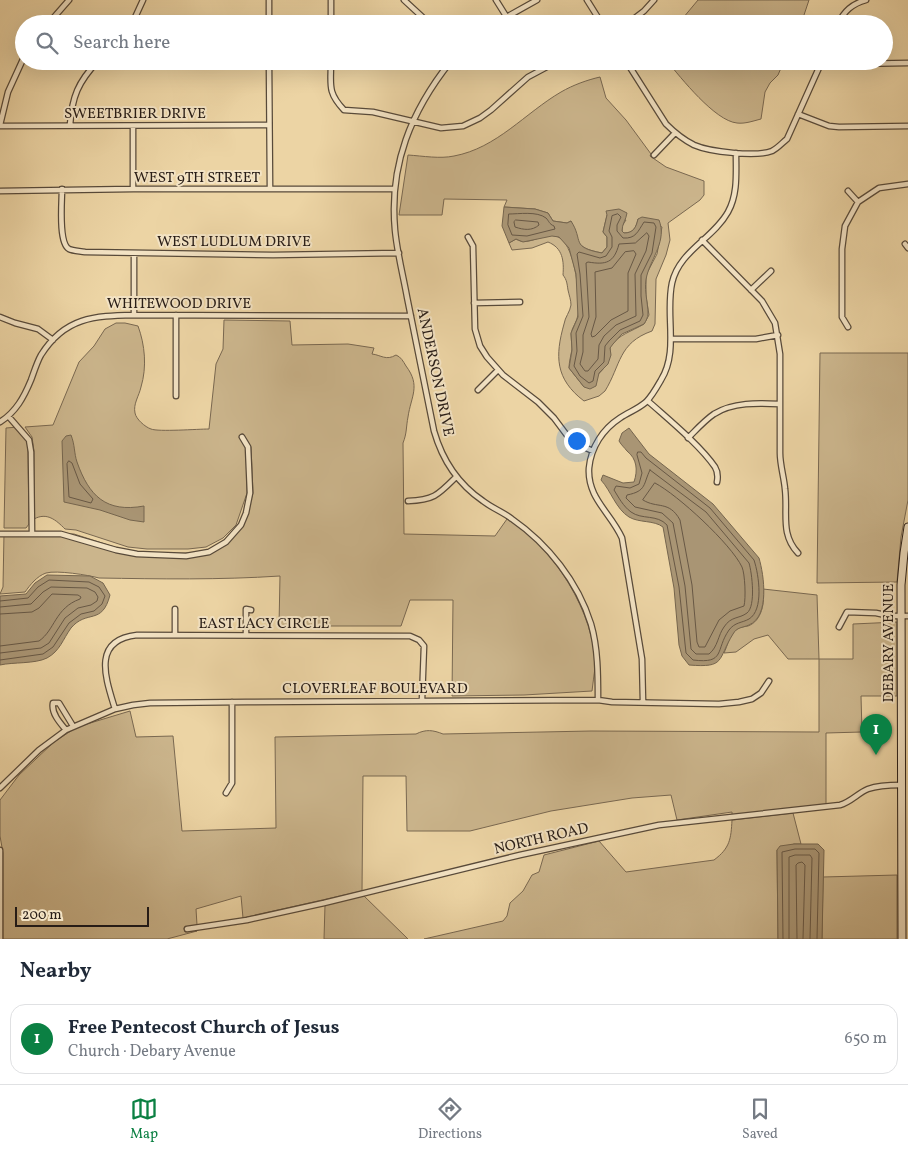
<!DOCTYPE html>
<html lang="en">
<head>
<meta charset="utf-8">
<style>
  :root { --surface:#fff; --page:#f2f2f3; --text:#1f2937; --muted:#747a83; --line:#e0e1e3; --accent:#0b8043 }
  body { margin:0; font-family:Vollkorn,serif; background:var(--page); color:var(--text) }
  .scale { position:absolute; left:15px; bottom:12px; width:134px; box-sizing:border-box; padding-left:5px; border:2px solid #271c16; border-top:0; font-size:14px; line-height:18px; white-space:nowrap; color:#271c16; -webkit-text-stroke:4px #f3e3c4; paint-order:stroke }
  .you { position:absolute; left:576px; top:440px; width:18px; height:18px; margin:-12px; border:4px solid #fff; border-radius:50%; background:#1a73e8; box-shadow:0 0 0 8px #1a73e833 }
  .badge { display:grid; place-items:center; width:32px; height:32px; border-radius:50%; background:var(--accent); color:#fff; font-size:16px; font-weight:700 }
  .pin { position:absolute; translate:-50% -41px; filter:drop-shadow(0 1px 2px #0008) }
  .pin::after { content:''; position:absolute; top:26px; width:18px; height:15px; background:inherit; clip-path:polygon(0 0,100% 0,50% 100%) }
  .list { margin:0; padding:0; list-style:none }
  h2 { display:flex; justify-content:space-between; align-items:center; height:65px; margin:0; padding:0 20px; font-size:21px }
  h2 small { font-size:16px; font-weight:400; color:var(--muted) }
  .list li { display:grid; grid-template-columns:32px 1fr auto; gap:15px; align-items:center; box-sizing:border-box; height:70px; margin:0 10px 10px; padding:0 10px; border:1px solid var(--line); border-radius:15px }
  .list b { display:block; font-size:19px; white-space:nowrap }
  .list p { margin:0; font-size:16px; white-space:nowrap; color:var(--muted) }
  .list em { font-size:16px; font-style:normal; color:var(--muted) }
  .icon { flex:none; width:28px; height:28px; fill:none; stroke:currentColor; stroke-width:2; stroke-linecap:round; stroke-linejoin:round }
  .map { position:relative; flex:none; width:908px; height:939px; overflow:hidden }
  .search { position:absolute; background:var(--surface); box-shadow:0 5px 20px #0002; left:15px; right:15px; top:15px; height:55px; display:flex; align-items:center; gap:12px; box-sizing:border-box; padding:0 18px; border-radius:28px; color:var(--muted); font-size:19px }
  .sheet { height:145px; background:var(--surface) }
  nav { display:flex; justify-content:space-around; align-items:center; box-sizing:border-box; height:70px; border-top:1px solid var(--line); background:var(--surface); font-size:14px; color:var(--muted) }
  nav a { display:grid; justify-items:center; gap:2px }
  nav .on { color:var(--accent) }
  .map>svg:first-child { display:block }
</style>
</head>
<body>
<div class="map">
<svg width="908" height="939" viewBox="0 0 908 939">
  <rect width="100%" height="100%" fill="#ecd4a4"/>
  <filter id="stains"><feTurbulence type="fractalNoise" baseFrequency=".004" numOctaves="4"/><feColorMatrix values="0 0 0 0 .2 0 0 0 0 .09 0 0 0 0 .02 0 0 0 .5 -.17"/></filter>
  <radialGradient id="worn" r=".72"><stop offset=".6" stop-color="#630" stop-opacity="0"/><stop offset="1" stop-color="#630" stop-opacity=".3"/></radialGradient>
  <path fill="#cbb58c" stroke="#796851" d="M698,0h111l-8,24h-123z
    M667,61h117l-6,14 -8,8 -5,9 -4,27c-8,2 -16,5 -24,4 -22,-2 -56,-45 -70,-62z
    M600,77l6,21 20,22 25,34 -1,2 16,11 38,14v14l-4,5 -32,23 2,17 -4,15 -10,24 -1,45 -3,7c-34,12 -31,34 -47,60l-6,5 -15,5c-29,-22 -29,-45 -20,-77 1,-7 6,-12 7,-19 0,-5 -2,-10 -3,-15 -1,-6 -1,-10 -5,-15 1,-14 0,-27 -15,-33l-16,6 -20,2 -3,-7 7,-4c13,9 30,-10 44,-1 16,11 20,60 18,77 -1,7 -6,12 -7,19 0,5 1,10 1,15 -1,6 -3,13 -3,19l15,19c13,-12 28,-21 26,-40 9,-13 21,-15 34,-23l5,-9 -3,-19v-21l11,-21 5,-27 -24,-8c-2,9 -5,14 -14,14l-2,-2v-5l4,-6 -19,-5 -4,17 4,5v10l-5,6c-25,-5 -24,-9 -31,-32l-4,2 -14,-2 -5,-8 -13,-4 -31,-2 3,-7 -63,-1 -2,16h-43l9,-60c15,1 32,4 46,1 43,-8 71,-43 107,-64 12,-7 26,-12 39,-15z
    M224,320l66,1 2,24 56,-1 26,4 -2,6c9,1 14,7 24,1 5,2 7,6 10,11 15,20 5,30 2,51 -2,10 -1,16 -5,26l1,91 91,2 12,-17c46,27 89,95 88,149 -1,7 -2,15 -3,23l-68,4 -72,1 1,-96h-43l-9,26h-122l1,-50c-60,4 -121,3 -181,2 -11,-3 -42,-8 -53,-5 -9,3 -16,12 -21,19l-25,2 3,-7 1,-54 70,1 53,17 20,3 41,-1 19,-2 19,-9 20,-26 7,-23 -2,-46 -8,-13 -4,3 7,11 1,45 -11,32 -13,13 -17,9 -18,2h-41l-19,-2 -52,-17 -11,-1c-9,-9 -18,-17 -31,-10v-68l-2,-14 -7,-10 28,-2 26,-63 15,-16 11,-17 11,-6h9l13,3c7,19 9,41 3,61 -2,9 -8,17 -6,26 1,6 10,14 16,16 7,3 47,0 58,0l7,-65 7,-15z
    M820,353h88v147l-7,37 -4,45 -80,1z
    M18,427l9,11 1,14 1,72 -3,4h-22l2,-100z
    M763,589l54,6 2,64h34v-35l44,-2v74h-36l1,36 -36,1v72l-94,10v-3l-55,8 -6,-25 -39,3 -81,13 -81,20h-63l-1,-55h-43l-1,115 -119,27 -2,-22 -45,13 1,16 -13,3 1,4 12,-1 -30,8h-164v-86l-3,-17v-36l19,-25 35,-33 23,-15 53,-16 6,26 37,-1 9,95 94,-3 -1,-91 141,-3c10,-5 17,-4 27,0l148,-3 228,1v-73h-31l-20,-24 -14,4 -18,13 -12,1c3,-6 5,-16 10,-21 4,-5 8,-5 14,-6 14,-5 17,-24 15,-37z
    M793,813l8,31h-7l-17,6 1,89h-354l79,-18 4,-5 3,-13 13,-12 9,-16 7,-3 5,-17 55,-14 27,31 88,-12c16,-12 17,-21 18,-40z
    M897,875v64h-75l1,-62z
    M363,895l45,44h-84l1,-34z"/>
  <path fill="#a99574" stroke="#75654e" d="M504,207l31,2 13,4 5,8 14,2 4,-2c13,20 -1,26 31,32l5,-6v-10l-4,-5 4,-17 -1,-4 13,-2 8,4c-1,7 -5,11 -5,18l2,2c9,0 12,-5 14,-14l4,-2 17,3c8,20 -7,37 -12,55 -4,13 1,26 1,39 0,3 -2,7 -4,10l-22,10 -9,10 -3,4 1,7 -3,9 -9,9 -3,13 -6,3 -6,-2 -15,-19 3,-18 -1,-17 7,-16 -2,-43 -7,-26 -10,-11 -7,-1 -29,6 -7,-3 -7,4 -7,-17z
    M629,428l20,26 64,50 46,54c5,17 11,58 -10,67 -7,3 -12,2 -16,9 -16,26 -7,34 -44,31l-7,-9 -3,-11 -5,-57 -11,-61c-9,-7 -24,-4 -34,-10 -13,-8 -18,-26 -28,-37l2,-5 20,8 11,-1c4,-12 3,-23 -7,-31 -3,-4 -5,-5 -8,-10l3,-8z
    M71,435c4,10 3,18 6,27 12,34 29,51 67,44v16l-14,-2 -30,-10 -36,-8 -2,-61 4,-5z
    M47,575l43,1 13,7 7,12c-8,31 -23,14 -39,33 -8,11 -11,23 -24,30 -12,6 -34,4 -47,7v-69l26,-2 9,-11z
    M794,844h24l6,6 -2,89h-44l-1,-89 3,-4z"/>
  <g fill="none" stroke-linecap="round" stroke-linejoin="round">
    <path stroke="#685845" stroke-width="1" d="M509,214c10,0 28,-3 37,4 3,3 3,6 8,8l1,3 -28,7 -15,-1 -4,-10z
      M618,214l3,3 -4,8v6l6,7c13,1 15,-7 21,-16l10,1 2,4 -4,26 -11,22v21l2,19 -3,6 -20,9 -11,11 -4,5 -1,16 -9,9 -2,10 -4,2 -9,-7 -6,-10 3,-15 -1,-18 7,-17 -3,-42 -3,-20 2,-2 21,6 6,-2 6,-9v-10l-3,-6 3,-15z
      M516,220l22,2 1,3c-7,6 -15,5 -24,2l-1,-5z
      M647,233l2,3 -3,15 -11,23 1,42 -20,9 -12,11 -5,9 -1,14 -10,12h-3l-5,-7 3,-12v-17l6,-18 -3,-54 2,-1c18,3 26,1 31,-18l16,-1z
      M634,251l2,3 -8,19v38l-17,9 -16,16 -3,1 -1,-3 5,-17 -1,-45 17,-4 13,-16z
      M638,452h3l5,6 64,50 44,52c5,15 10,50 -5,59 -7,4 -14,3 -20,11 -14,20 -3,34 -36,30l-7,-7 -7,-66 -12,-62c-10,-11 -25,-5 -36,-13 -8,-6 -12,-14 -17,-22l2,-4 14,2 9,-4 3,-11 -5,-18z
      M69,461l3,2 8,21 13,15 -2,4 -22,-6 -2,-33z
      M650,470l56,42 43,51c3,10 7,43 -2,50 -8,6 -16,3 -23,14 -6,8 -6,20 -15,27h-13l-5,-5 -6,-63 -12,-63 -11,-10 -27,-6 -9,-9 1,-3c20,-4 16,-11 23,-25z
      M655,483c23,12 76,61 87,84 3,7 4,31 2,39l-14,5 -11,9 -14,27h-6l-2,-5 -5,-57 -12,-65c-11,-20 -23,-11 -37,-20z
      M0,601l28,-3 10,-11 11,-7 40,2 10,5 6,9 -3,8 -8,7 -13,3 -12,9 -16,24 -10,7 -43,6
      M0,607l31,-3 12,-12 8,-5 36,1 8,4 3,5 -1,4 -6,4 -13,3 -13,10 -16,25 -8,5 -41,5
      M0,614l32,-2 7,-4 13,-14 26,1 3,2 -1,2c-25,9 -25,31 -41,42l-39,5
      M783,939l-1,-87 13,-3h20l4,4 -2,86
      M789,939v-82l6,-2h15l2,3 -2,81
      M797,939l-1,-74 2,-2 4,-1 3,3 -2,74"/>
    <defs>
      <path id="street" d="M269,0v24
        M404,0l26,24
        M496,0l10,16
        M587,0l15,24
        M48,24l21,-24
        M132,24l11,-24
        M331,24v-24
        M494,24l43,-24
        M627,24l17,-13 10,-11
        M838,24c6,-13 14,-20 28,-24
        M136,61l7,2h126
        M269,61l1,128
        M331,61c0,24 -4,31 13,49l29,2 68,16 22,-2 17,-8 11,-8 37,-33 30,-16
        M451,61c-40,50 -62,104 -56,169 2,22 8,45 12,67 9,45 18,89 27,134 8,28 24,53 49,70 9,7 20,11 29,18 36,25 66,63 79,105 7,24 7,51 7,76
        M626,61l40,63c9,9 18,16 28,21 16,7 62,12 78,6 6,-3 10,-8 15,-12l35,-78
        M838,61l12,3 58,-1
        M798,114l31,12 10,1 69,-1
        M0,125l8,-33 16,-35
        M70,125c2,-28 8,-43 28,-64
        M0,126l269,-1
        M133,126v63
        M654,155l21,-22
        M62,189c0,12 -4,54 7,60 4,2 11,2 16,3l188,3 126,-2
        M0,191l133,-2h262
        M848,191l10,11
        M468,237l5,9 2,83 5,17 7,11 16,18 35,27 16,16 18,24 21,9
        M702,240l60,61 13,22 5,31v99c0,12 4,24 5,36 3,24 -5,45 13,64
        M905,244l3,4
        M134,253v62
        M751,290l20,-19
        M474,303l46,-1
        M0,317l15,6 23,6 15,11
        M848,327l-6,-10v-68l3,-23 13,-24 21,-14 29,-4
        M671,339h85l22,-4
        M478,390l20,-20
        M176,396v-81
        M648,401c20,18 52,44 67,66 3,5 3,10 2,15
        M9,417l20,23 2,12 1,82
        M0,422c16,-10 24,-25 31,-42 3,-8 6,-18 10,-25 24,-38 53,-39 93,-40l277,1
        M688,438c8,-8 17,-18 26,-24 19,-12 44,-11 65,-10
        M408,501c26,-1 30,-6 48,-24
        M0,534h61l55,16 21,4 49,2 23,-4 17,-10 15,-17 5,-12 4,-20 -2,-46 -6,-10
        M839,627l8,-15 29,1 14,3h18
        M175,635v-26
        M246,635v-26l5,1
        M643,702l-1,-43 -20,-121c-11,-25 -35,-40 -33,-70 2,-21 14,-39 31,-50 9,-6 18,-9 26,-16 6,-6 11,-15 15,-22 18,-29 4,-65 11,-97 7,-32 41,-44 56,-71 10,-18 8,-39 8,-59
        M115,709c-9,-30 -24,-69 22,-74l273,1 9,4 5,6 -2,54
        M66,730c-6,-7 -15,-17 -13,-27h6l14,23
        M0,788l39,-38 27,-20 49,-21 18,-4 17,-2 97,-1 351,-2 14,2 107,2 20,-2 13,-3 9,-6 8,-12
        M226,793l6,-10v-81
        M0,850v89
        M187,929l60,-9 77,-17 196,-48 139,-30 181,-20c11,-3 18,-12 28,-16 11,-4 22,-4 33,-4"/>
      <path id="secondary" d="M902,939l-1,-354 3,-32 4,-26"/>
    </defs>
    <use href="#street" stroke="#584a3a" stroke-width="7"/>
    <use href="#secondary" stroke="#271c16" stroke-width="9"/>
    <use href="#street" stroke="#f3e3c4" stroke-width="4.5"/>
    <use href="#secondary" stroke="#f3e3c4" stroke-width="7"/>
  </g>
  <g text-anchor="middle" stroke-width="4" stroke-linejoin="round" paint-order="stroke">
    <g font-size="15" fill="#271c16" stroke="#f3e3c4">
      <text x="135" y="118">SWEETBRIER DRIVE</text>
      <text x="197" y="182">WEST 9TH STREET</text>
      <text x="234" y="246">WEST LUDLUM DRIVE</text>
      <text x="179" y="308">WHITEWOOD DRIVE</text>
      <text transform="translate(436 372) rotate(78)" y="5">ANDERSON DRIVE</text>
      <text x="264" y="628">EAST LACY CIRCLE</text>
      <text transform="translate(888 643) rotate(-90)" y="5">DEBARY AVENUE</text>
      <text x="375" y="693">CLOVERLEAF BOULEVARD</text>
      <text transform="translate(541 838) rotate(-13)" y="5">NORTH ROAD</text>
    </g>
  </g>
  <rect width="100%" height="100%" filter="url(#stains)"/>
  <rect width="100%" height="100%" fill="url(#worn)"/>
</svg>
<div class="scale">200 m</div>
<div class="you"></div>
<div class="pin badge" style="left:876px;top:755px">1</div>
<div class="search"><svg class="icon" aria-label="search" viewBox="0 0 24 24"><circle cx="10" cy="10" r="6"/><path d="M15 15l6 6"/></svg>Search here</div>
</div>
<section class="sheet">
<h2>Nearby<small></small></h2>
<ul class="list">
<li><span class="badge">1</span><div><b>Free Pentecost Church of Jesus</b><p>Church · Debary Avenue</p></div><em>650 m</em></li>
</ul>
</section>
<nav>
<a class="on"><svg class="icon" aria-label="map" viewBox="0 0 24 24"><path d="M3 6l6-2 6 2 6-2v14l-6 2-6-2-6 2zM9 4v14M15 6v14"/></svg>Map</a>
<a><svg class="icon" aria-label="directions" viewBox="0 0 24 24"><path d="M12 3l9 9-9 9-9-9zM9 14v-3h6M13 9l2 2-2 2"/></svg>Directions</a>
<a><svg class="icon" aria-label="saved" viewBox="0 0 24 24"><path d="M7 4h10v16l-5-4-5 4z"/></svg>Saved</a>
</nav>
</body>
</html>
